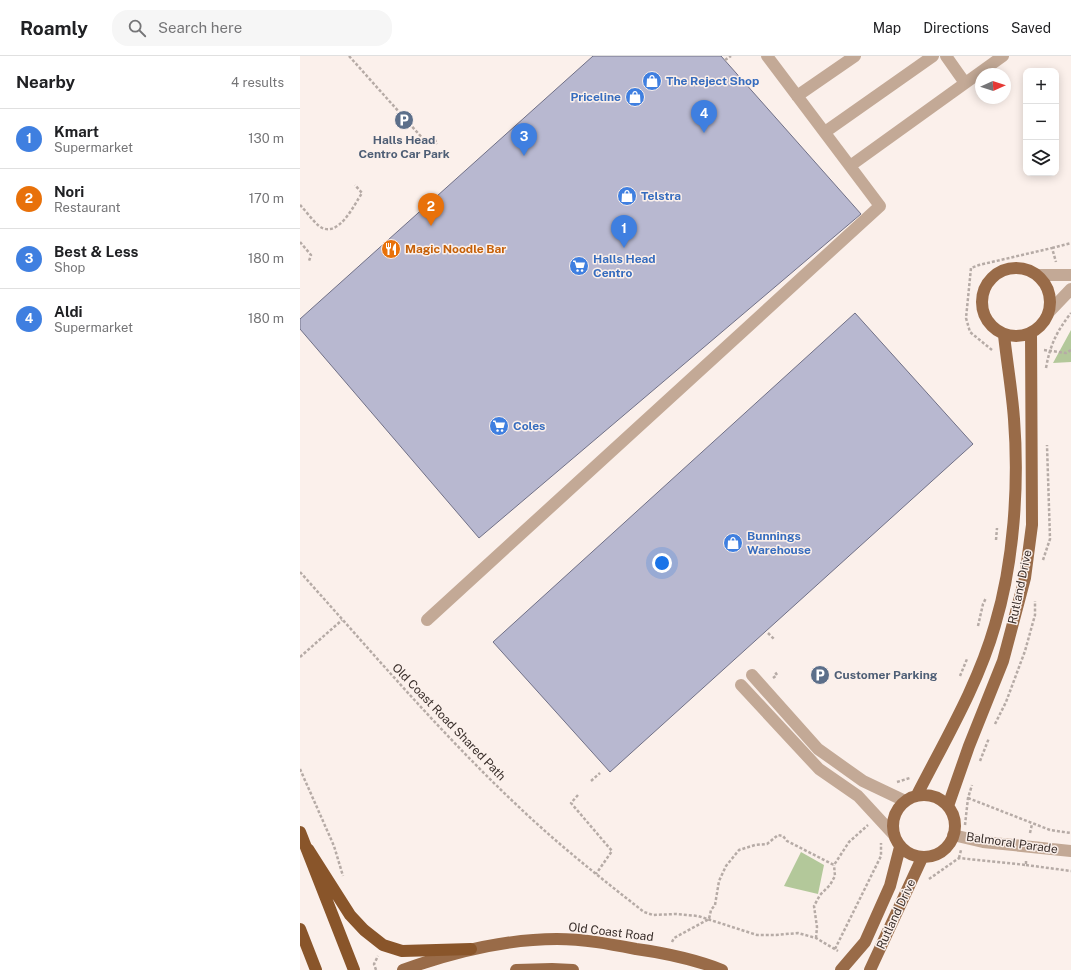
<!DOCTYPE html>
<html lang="en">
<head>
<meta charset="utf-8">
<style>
  :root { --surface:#fff; --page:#f6f6f6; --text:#202124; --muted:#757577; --line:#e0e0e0; --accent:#3f867f }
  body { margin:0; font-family:"Public Sans",sans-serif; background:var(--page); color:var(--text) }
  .controls { position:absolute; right:12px; top:12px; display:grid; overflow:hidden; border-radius:8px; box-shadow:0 2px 10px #0003 }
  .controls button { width:36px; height:36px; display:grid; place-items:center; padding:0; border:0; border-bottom:1px solid var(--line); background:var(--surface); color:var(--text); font:20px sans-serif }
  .compass { position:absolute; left:675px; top:12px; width:36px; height:36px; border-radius:50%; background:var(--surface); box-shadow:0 2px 10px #0003; rotate:87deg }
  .you { position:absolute; left:362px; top:507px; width:14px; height:14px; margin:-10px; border:3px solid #fff; border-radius:50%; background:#1a73e8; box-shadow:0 0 0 6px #1a73e833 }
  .badge { display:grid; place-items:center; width:26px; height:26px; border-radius:50%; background:var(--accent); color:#fff; font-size:13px; font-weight:700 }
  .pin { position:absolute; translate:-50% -33px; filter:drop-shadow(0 1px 2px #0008) }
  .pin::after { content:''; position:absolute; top:21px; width:14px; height:12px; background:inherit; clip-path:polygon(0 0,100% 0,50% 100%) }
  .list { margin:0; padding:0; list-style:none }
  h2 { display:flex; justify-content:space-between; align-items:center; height:52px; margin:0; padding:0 16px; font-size:17px }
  h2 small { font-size:13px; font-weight:400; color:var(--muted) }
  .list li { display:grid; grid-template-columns:26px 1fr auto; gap:12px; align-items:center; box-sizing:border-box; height:60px; padding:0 16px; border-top:1px solid var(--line) }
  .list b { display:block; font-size:15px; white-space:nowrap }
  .list p { margin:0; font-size:13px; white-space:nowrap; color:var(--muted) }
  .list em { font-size:13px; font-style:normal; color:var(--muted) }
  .icon { flex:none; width:22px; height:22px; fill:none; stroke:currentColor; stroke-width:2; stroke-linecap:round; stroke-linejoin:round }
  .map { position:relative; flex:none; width:771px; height:914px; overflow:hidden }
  header { display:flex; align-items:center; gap:24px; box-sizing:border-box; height:56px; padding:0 20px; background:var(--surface); border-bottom:1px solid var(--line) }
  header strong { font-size:19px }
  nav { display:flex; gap:22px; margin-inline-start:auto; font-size:14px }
  .search { width:280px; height:36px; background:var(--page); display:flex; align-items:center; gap:10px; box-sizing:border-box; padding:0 14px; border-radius:16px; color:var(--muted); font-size:15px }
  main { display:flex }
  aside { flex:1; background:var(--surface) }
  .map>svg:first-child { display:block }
</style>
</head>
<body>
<header>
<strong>Roamly</strong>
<div class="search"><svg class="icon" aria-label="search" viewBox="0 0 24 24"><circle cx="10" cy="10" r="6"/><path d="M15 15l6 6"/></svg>Search here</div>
<nav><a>Map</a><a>Directions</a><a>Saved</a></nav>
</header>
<main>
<aside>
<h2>Nearby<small>4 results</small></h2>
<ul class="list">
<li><span class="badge" style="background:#3f7fe0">1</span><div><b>Kmart</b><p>Supermarket</p></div><em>130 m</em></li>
<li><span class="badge" style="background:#e8710a">2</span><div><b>Nori</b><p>Restaurant</p></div><em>170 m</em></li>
<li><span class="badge" style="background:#3f7fe0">3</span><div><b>Best &amp; Less</b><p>Shop</p></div><em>180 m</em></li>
<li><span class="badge" style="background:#3f7fe0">4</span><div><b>Aldi</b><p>Supermarket</p></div><em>180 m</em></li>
</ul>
</aside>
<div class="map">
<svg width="771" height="914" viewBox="0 0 771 914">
  <rect width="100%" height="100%" fill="#fbf0eb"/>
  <path fill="#b3c89a" d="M771,274v32l-18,1z
    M501,796l23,13 -6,29 -34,-8z"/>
  <path fill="#b8b8d0" stroke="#707086" d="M293,0h128l140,158 -382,324 -179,-209v-10z
    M555,257l118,131 -363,328 -117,-130z"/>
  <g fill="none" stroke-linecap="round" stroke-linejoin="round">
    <path stroke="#b6aba6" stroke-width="2.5" stroke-dasharray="3 2" stroke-linecap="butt" d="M49,0l76,85 9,-3 3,6
      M425,4l6,-4
      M0,149c6,6 12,15 19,21 19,14 35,-21 43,-33l-7,-8
      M0,186l11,13 -2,6
      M752,192l19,-5
      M692,294l-22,-18 -4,-14 5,-50 8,-3 73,-17 4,14
      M744,294l22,3 5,-3
      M746,312c4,-23 11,-37 25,-55
      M696,484l1,-12
      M743,504l7,-21 -3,-94
      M0,516c72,80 142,163 221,237 39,37 81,70 123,103l9,3 23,-1 22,2 59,19h19l22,-2 18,5 22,13
      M678,570l5,-22 3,-6
      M468,577l6,6
      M0,601l42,-37
      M660,620l7,-17
      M473,622l4,-3 -2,-3
      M695,668l11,-22 19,-51 10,-36v-14
      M680,705l9,-23
      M0,713l34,77 9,30
      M291,725l9,-8
      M597,726l13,-4
      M278,739l-7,8 41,48 -16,23
      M668,742l82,32 21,3
      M665,769l3,-27 4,-13
      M730,777l2,-9
      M659,802l2,-8
      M726,809l45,6
      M629,823l30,-21 67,7v-5
      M516,882l1,-11 -3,-21 6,-11 10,-10 5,-9 -1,-11
      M372,886l2,-4 35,-19 2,-9 4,-5 4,-24 7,-15 13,-16 16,-5 12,-1 11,-9 5,1 4,5 47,24 15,-23 19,-17
      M535,893l46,-93v-13
      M76,914l-2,-6 4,-8"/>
    <path stroke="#c3a996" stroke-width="12" d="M646,0l19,27
      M497,40l58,-40
      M525,76l108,-76
      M550,110l153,-110
      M738,219h33
      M749,256l22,-23
      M127,564l453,-414 -113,-150
      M452,619l66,74 45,32 42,20
      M441,629l78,84 39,27 36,39
      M653,779l30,7 88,9"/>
    <path stroke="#996b48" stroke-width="12" d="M682 246a34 34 0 1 1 68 0a34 34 0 1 1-68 0Z
      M593 770a31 31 0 1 1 62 0a31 31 0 1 1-62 0Z
      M617,739c28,-55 61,-110 78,-170 19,-63 24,-141 19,-206 -2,-28 -7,-56 -10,-84
      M648,750l21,-60 34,-85 22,-83 7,-53 -1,-192
      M103,914c50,-18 101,-31 154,-31 27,0 53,5 79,10 29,4 58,10 86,21
      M216,914l36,-1 21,1
      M541,914l24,-28 25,-56 10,-39
      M570,914l52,-112"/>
    <path stroke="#89552a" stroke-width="12" d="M0,776l54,138
      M8,793l42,66 14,15 19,15 19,6 69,-2
      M0,873l16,41"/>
  </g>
  <defs>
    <symbol id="shop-disc" viewBox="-11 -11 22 22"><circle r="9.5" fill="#3f7fe0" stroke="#fbf0eb"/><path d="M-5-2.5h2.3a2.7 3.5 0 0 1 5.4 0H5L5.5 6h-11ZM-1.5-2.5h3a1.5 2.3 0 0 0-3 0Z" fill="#fff"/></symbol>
    <symbol id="parking-disc" viewBox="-11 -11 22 22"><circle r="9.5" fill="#5c6f8a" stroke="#fbf0eb"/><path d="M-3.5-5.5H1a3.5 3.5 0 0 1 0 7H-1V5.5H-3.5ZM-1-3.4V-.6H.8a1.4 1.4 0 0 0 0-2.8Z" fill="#fff"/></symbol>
    <symbol id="restaurant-disc" viewBox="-11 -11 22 22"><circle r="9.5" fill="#e8710a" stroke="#fbf0eb"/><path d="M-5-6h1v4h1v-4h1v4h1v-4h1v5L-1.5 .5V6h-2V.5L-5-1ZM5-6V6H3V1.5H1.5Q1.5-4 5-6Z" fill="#fff"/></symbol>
    <symbol id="supermarket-disc" viewBox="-11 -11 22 22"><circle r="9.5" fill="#3f7fe0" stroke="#fbf0eb"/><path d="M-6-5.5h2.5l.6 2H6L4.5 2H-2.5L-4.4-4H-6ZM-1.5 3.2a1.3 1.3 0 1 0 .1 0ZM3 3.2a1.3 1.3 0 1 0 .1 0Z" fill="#fff"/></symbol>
  </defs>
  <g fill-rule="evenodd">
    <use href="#shop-disc" x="341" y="14" width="22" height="22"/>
    <use href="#shop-disc" x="324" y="30" width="22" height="22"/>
    <use href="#parking-disc" x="93" y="53" width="22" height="22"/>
    <use href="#shop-disc" x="316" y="129" width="22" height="22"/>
    <use href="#restaurant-disc" x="80" y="182" width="22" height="22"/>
    <use href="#supermarket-disc" x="268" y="199" width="22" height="22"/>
    <use href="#supermarket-disc" x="188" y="359" width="22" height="22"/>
    <use href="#shop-disc" x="422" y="476" width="22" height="22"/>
    <use href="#parking-disc" x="509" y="608" width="22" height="22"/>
  </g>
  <g text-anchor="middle" stroke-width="3" stroke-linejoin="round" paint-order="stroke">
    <g font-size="12" font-weight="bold" fill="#366cbe" stroke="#fbf0eb" text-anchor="start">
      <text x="366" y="29">The Reject Shop</text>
      <text x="321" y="45" text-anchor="end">Priceline</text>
      <text x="341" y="144">Telstra</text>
      <text x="293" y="207">Halls Head<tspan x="293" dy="14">Centro</tspan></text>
      <text x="213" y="374">Coles</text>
      <text x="447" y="484">Bunnings<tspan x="447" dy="14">Warehouse</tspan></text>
    </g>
    <g font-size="12" font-weight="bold" fill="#4e5e75" stroke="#fbf0eb">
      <text x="104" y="88">Halls Head<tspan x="104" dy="14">Centro Car Park</tspan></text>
      <text x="534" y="623" text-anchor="start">Customer Parking</text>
    </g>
    <g font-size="12" font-weight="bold" fill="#c56008" stroke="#fbf0eb" text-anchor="start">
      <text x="105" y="197">Magic Noodle Bar</text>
    </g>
    <g font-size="12" fill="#3a2f2b" stroke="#fbf0eb">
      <text transform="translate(720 531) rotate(-78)" y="4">Rutland Drive</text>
      <text transform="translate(149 666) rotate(46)" y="4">Old Coast Road Shared Path</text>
      <text transform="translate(712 787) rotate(8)" y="4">Balmoral Parade</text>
      <text transform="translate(596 858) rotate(-65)" y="4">Rutland Drive</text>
      <text transform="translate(311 876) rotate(7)" y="4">Old Coast Road</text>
    </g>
  </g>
</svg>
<div class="controls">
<button>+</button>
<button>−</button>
<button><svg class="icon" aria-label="layers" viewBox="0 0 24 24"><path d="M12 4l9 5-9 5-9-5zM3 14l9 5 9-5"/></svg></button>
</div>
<svg class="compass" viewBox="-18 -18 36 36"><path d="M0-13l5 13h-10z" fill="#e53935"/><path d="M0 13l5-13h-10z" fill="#757577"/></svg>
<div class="you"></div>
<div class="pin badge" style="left:324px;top:192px;background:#3f7fe0">1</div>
<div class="pin badge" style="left:131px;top:170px;background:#e8710a">2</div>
<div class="pin badge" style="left:224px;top:100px;background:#3f7fe0">3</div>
<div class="pin badge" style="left:404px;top:77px;background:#3f7fe0">4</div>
</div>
</main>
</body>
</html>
